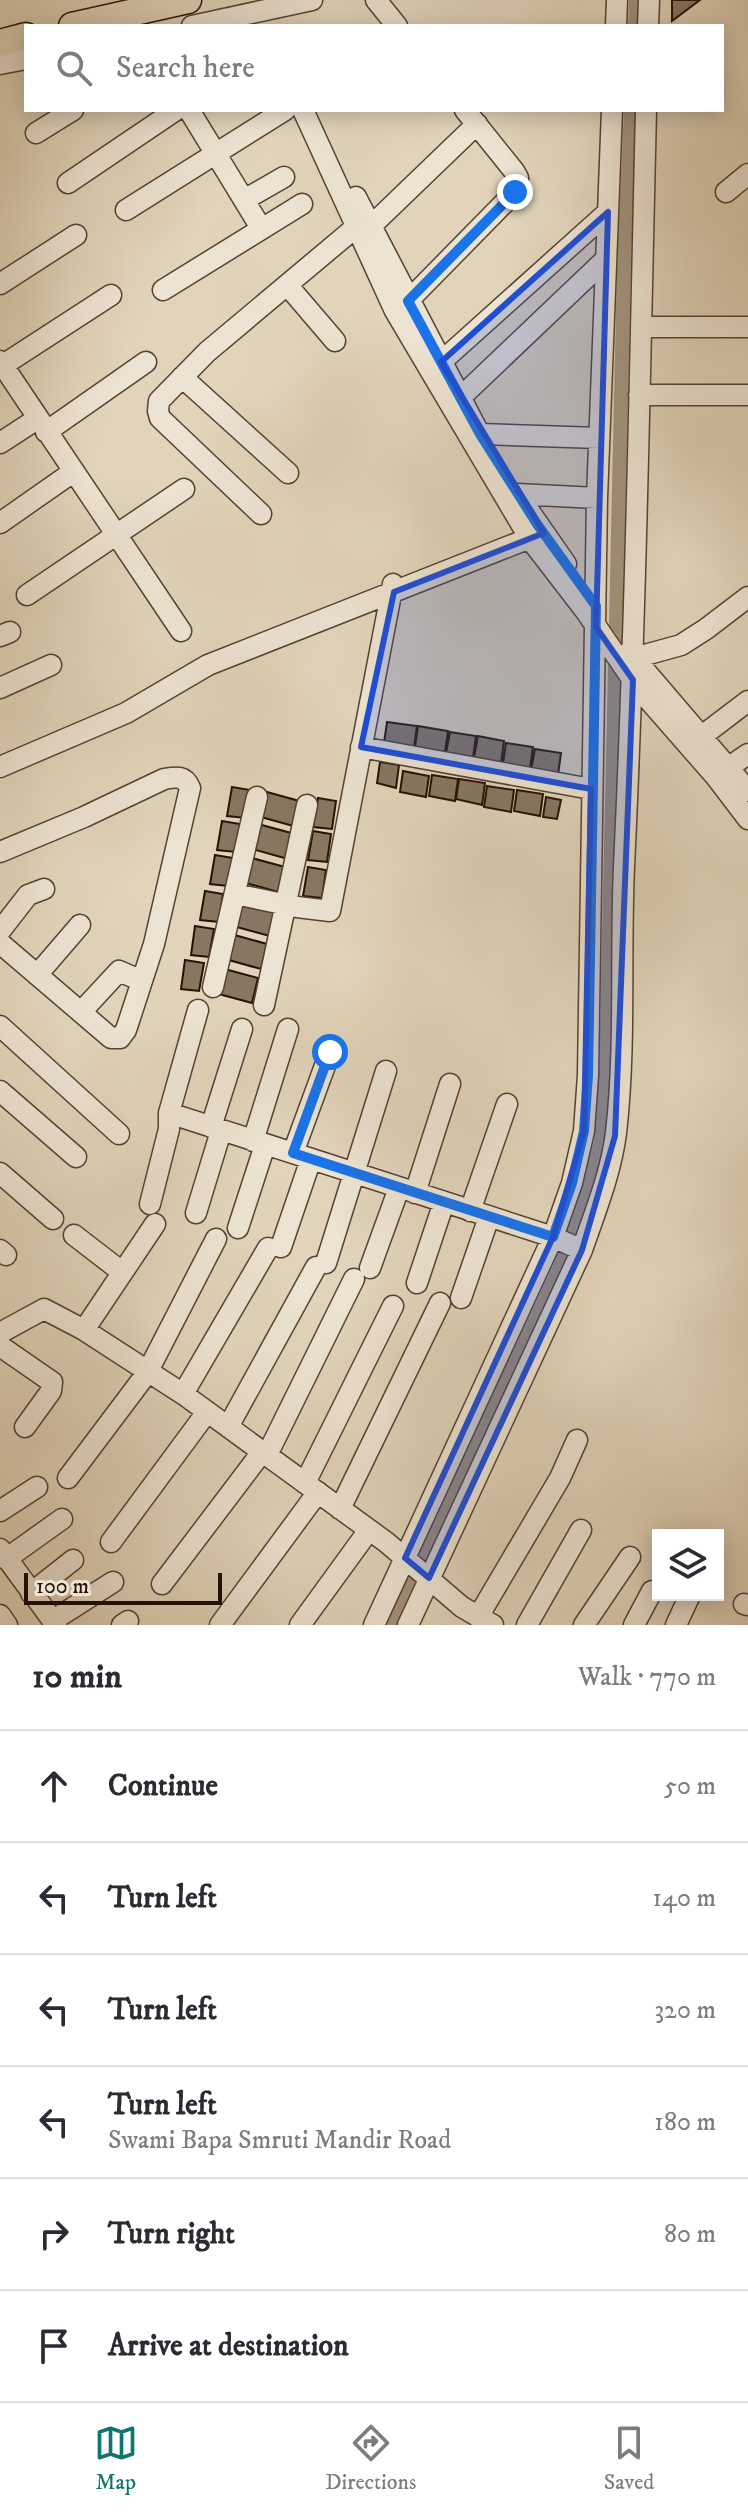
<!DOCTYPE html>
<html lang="en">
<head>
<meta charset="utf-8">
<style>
  :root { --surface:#fff; --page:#f7f7f7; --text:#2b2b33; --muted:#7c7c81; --line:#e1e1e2; --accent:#0f766e }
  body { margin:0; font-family:"IM FELL DW Pica",serif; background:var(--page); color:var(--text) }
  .controls { position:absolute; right:24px; bottom:24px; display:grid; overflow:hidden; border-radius:0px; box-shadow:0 4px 20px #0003 }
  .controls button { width:72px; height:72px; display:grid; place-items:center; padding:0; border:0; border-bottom:2px solid var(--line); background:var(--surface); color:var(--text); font:40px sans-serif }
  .scale { position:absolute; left:24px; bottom:20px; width:198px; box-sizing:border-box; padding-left:8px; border:4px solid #261203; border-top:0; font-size:22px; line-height:28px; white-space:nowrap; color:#261203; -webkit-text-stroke:6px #ece3d2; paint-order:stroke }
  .stop { position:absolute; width:24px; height:24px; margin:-18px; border:6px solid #1a73e8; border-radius:50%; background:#fff }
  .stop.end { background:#1a73e8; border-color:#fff; box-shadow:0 2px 8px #0008 }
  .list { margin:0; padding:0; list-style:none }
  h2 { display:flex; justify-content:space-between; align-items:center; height:104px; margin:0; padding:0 32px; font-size:34px }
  h2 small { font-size:26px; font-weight:400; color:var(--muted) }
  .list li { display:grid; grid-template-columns:52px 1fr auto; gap:24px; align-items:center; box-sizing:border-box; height:112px; padding:0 32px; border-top:2px solid var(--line) }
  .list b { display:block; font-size:30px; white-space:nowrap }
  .list p { margin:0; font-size:26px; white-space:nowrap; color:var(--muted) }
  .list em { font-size:26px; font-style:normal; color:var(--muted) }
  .icon { flex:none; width:44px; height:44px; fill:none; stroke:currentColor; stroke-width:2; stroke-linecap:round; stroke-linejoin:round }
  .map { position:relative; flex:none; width:748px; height:1625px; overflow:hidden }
  .search { position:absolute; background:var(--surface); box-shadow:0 4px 20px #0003; left:24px; right:24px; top:24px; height:88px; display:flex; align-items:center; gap:20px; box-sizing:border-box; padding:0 28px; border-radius:0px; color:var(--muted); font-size:30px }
  .sheet { height:776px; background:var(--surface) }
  nav { display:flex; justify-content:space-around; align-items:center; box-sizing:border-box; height:112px; border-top:2px solid var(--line); background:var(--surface); font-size:22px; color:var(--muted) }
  nav a { display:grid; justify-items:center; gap:4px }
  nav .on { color:var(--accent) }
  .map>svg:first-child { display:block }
</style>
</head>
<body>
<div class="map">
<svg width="748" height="1625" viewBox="0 0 748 1625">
  <rect width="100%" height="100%" fill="#e1d4ba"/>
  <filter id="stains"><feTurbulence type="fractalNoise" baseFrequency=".0025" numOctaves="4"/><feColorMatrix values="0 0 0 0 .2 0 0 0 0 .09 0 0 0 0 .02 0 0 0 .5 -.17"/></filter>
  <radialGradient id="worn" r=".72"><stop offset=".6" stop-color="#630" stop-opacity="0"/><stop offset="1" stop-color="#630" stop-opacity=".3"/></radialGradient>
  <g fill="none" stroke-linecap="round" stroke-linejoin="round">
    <path stroke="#a1927c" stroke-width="14" d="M635,26l1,-26
      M392,1625l167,-356 25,-66 17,-62 5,-69 18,-808 7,-154"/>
  </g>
  <path fill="#877762" stroke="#261203" stroke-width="2" d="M672,0h28l-28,21z
    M387,722l30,4 -3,22 -30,-5z
    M418,726l30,5 -3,21 -30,-5z
    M450,732l26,4 -3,22 -27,-5z
    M478,736l26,5 -3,22 -27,-6z
    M506,743l27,4 -3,22 -27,-6z
    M535,749l26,4 -3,22 -27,-5z
    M380,762l19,3 -3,23 -19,-5z
    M403,771l26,5 -3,21 -26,-5z
    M432,775l26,4 -3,22 -26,-5z
    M459,779l26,4 -3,22 -26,-6z
    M487,786l27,4 -3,22 -27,-5z
    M232,787l18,3 -4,28 -19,-2z
    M517,790l26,4 -3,22 -26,-5z
    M267,792l36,10 -6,25 -36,-10z
    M546,797l15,3 -4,19 -14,-2z
    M318,798l18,3 -4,28 -19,-2z
    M222,821l18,3 -4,28 -19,-2z
    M258,824l37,10 -7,25 -36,-10z
    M313,831l18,3 -4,28 -19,-2z
    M215,855l18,3 -5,28 -18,-2z
    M248,857l37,10 -7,25 -36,-10z
    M308,867l18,3 -4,28 -19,-2z
    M205,891l18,3 -4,28 -19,-2z
    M239,901l37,11 -6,24 -37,-10z
    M195,926l19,3 -5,28 -18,-2z
    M231,934l36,10 -6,25 -36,-10z
    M185,960l19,3 -5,28 -18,-2z
    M221,968l37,10 -6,25 -37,-10z"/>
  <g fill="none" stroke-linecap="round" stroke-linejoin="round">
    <defs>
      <path id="minor" d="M376,0l21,26
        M192,26l120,-26
        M616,26l1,-26
        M648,26l1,-26
        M0,64l26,-5
        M189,110l72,118
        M303,110l92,201 135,228 57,74 52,76 77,88 32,42
        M36,133l37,-23
        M68,183l108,-73
        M726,192l22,-18
        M356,197l122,234
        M244,200l40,-23
        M126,210l159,-100
        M371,226l106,-102
        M0,284l76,-49
        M288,286l47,55
        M163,290l139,-86
        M408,301l107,-109 3,-14 -4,-7 -49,-61
        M641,327h107
        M0,361l181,270
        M441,362l167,-150
        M0,367l111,-72
        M182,377l106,96
        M639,395h109
        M461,397l145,-138
        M46,432l100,-70
        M480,434l119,4
        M0,443l37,-24
        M517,494l80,4
        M518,495l48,69
        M261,514l-101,-96 -2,-7 1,-10 48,-49 149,-125
        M0,523l73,-51
        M27,595l157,-106
        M0,636l10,-4
        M629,652l119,139
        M634,658l47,-13 25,-16 42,-32
        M0,688l51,-23
        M702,736l46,-35
        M361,747l230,42
        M0,767l126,-54 82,-48 332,-131
        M729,767l19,-13
        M0,852l84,-35 80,-38c12,-2 21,-4 26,9l-36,156 -28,86 -6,8h-9l-111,-95
        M235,894l62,13 33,4 63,-327
        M0,931l28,-36 16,-6
        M37,975l43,-50
        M213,987l44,-190
        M264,1005l43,-200
        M81,1012l38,-41 23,10
        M0,1026l119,108
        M0,1091l76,66
        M169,1113l384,124 29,13
        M211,1127l31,-98
        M253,1141l35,-112
        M293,1153l37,-101
        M0,1173l53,46
        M415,1193l35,-109
        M150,1204l19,-75v-16l29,-103
        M470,1211l37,-107
        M196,1213l25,-82
        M238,1228l27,-83
        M74,1235l48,37
        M281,1247l30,-88
        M0,1250l6,5
        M326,1263l60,-192
        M370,1268l29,-80
        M417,1283l27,-81
        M461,1298l28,-81
        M84,1330l71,-106
        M0,1333l44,-24 40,21 99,64 203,148 76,65 31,18
        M0,1346l52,36 -1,9 -26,36
        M183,1394l85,-146
        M228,1427l88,-160
        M267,1455l87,-176
        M68,1478l79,-105 69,-134
        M305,1483l88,-177
        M340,1509l100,-206
        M0,1511l37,-24
        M111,1542l96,-130
        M0,1549l56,76
        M6,1559l56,-40
        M162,1584l100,-132
        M31,1593l42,-33
        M744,1604l4,1
        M0,1615l7,10
        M478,1617l82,-139 17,-38
        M52,1621l61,-39
        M122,1625l6,-4
        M220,1625l98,-133
        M300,1625l69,-95
        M374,1625l179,-388 19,-54 12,-52 4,-56 9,-577 15,-388
        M408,1625l174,-375c13,-38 29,-77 34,-117 10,-87 4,-178 8,-266 12,-252 16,-505 22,-757
        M527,1625l54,-95
        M584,1625l46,-68
        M634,1625l18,-34
        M676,1625l14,-30"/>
      <path id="major" d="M72,26l116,-26
        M0,43l26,-7"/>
    </defs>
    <use href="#minor" stroke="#554231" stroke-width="23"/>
    <use href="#major" stroke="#261203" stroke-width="29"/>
    <use href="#minor" stroke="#ece3d2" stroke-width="20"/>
    <use href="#major" stroke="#e1d4ba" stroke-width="26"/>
  </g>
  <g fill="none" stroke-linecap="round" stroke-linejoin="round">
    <path stroke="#1a73e8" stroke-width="10" d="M330,1052l-37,101 260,84 19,-54 12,-52 4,-56 8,-469 -59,-82 -57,-90 -72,-133 107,-109"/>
  </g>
  <path fill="#1d4ed8" fill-opacity="0.2" stroke="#1d4ed8" stroke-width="6" stroke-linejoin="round" d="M608,212l-12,415 37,53 -18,456 -33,114 -153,328 -24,-20 148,-321 31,-106 7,-342 -230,-42 33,-155 150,-59 -103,-171z"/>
  <rect width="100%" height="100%" filter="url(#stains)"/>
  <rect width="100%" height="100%" fill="url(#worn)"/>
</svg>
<div class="controls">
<button><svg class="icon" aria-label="layers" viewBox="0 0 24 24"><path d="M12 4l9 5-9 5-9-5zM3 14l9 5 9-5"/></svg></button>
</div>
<div class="scale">100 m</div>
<div class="stop" style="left:330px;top:1052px"></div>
<div class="stop end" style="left:515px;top:192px"></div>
<div class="search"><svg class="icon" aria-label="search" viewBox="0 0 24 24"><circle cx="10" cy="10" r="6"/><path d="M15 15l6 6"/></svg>Search here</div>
</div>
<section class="sheet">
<h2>10 min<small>Walk · 770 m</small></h2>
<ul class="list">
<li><svg class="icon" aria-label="ahead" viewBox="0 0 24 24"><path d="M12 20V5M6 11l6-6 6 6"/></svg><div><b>Continue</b></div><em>50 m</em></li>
<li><svg class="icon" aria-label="left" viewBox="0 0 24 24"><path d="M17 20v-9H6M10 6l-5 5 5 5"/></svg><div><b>Turn left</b></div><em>140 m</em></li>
<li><svg class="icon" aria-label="left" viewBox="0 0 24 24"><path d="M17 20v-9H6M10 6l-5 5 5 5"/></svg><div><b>Turn left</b></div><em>320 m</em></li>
<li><svg class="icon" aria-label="left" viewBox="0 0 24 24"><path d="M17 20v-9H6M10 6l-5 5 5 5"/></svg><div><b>Turn left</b><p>Swami Bapa Smruti Mandir Road</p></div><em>180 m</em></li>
<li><svg class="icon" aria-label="right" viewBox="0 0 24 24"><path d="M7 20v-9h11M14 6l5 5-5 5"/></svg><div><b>Turn right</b></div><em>80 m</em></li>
<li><svg class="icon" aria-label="arrive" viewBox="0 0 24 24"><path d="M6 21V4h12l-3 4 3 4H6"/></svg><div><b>Arrive at destination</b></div></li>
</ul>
</section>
<nav>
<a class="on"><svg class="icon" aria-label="map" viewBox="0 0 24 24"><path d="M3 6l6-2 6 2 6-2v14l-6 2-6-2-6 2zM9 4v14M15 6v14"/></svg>Map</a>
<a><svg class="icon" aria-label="directions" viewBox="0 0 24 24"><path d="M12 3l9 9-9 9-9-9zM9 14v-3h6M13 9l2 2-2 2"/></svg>Directions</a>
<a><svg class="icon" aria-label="saved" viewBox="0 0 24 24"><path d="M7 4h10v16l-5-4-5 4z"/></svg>Saved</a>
</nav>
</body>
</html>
